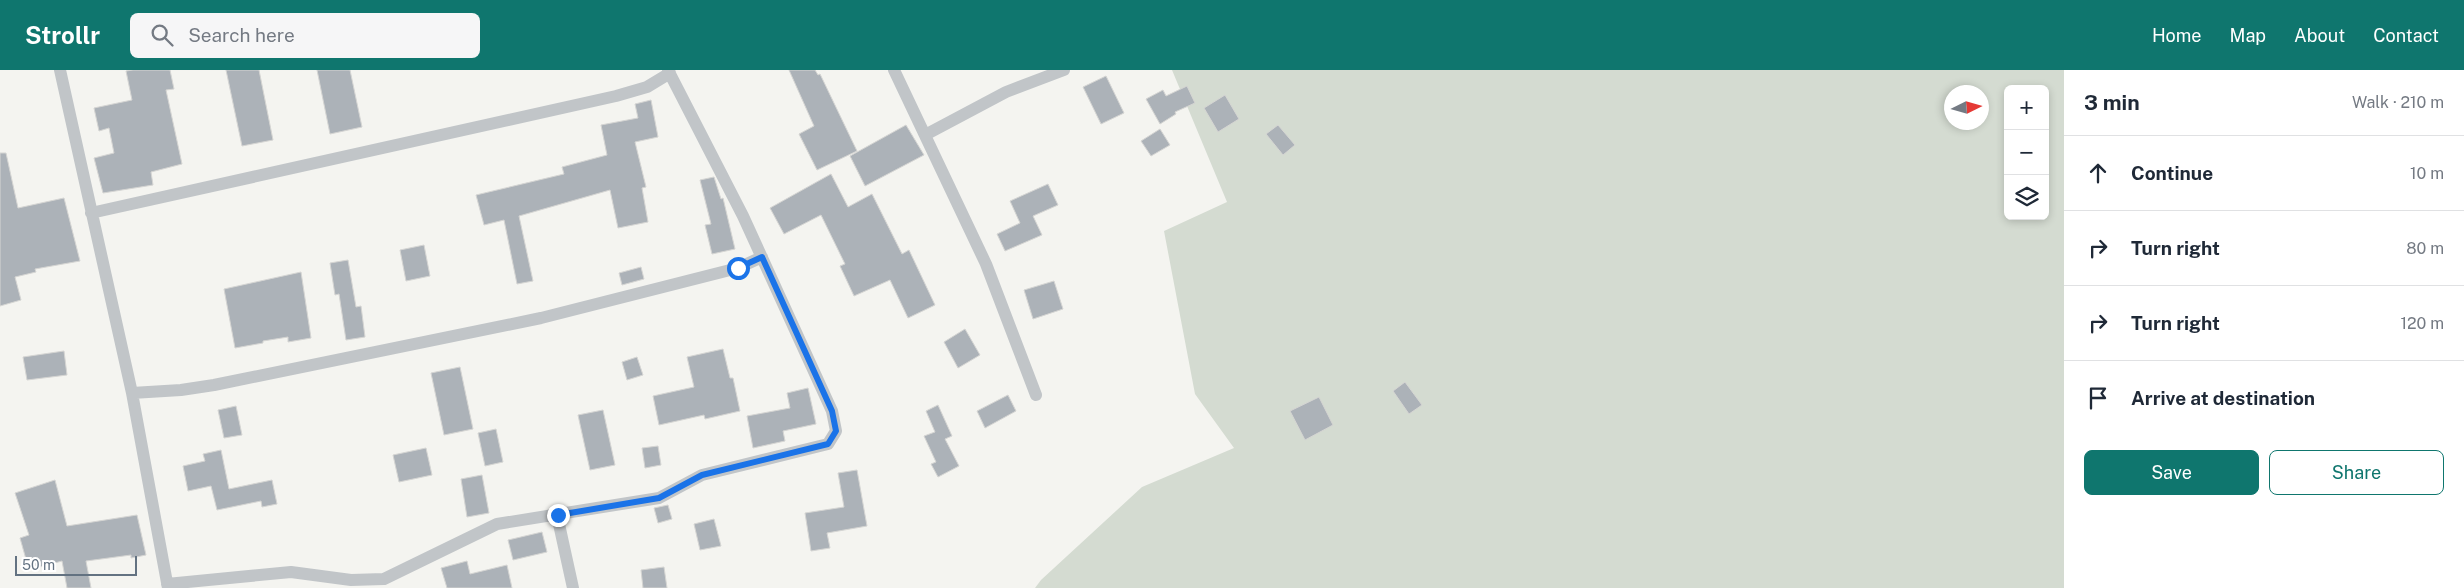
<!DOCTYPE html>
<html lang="en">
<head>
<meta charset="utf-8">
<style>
  :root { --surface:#fff; --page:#f6f6f7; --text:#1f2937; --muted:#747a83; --line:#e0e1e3; --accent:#0f766e }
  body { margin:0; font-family:"Public Sans",sans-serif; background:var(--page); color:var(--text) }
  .controls { position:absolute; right:15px; top:15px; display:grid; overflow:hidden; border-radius:8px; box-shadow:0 2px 8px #0003 }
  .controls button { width:45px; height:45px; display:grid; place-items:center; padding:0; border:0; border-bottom:1px solid var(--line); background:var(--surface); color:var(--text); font:25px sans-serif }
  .compass { position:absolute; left:1944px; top:15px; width:45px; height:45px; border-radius:50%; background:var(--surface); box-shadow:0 2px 8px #0003; rotate:85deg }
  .scale { position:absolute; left:15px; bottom:12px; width:122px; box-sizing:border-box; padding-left:5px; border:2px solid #637281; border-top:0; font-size:14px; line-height:18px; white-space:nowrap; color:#637281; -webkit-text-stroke:4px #fff; paint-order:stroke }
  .stop { position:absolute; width:15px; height:15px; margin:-11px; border:4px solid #1a73e8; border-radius:50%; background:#fff }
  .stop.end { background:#1a73e8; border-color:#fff; box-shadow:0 1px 5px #0008 }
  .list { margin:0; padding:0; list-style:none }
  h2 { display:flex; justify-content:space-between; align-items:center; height:65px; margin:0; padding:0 20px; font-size:21px }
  h2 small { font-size:16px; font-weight:400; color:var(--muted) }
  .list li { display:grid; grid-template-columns:32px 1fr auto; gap:15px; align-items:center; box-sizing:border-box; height:75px; padding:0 20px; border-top:1px solid var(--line) }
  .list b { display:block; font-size:19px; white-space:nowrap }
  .list em { font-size:16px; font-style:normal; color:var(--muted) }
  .actions { display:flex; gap:10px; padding:15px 20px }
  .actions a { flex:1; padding:11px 0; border:1px solid var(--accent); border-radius:8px; text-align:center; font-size:18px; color:var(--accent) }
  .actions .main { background:var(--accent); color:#fff }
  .icon { flex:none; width:28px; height:28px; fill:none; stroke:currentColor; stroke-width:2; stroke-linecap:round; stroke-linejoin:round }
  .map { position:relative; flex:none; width:2064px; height:518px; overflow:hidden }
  header { display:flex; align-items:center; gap:30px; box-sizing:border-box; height:70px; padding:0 25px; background:var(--accent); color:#fff }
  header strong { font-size:24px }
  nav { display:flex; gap:28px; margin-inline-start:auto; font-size:18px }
  .search { width:350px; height:45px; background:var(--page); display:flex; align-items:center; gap:12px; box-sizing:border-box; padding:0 18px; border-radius:8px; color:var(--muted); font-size:19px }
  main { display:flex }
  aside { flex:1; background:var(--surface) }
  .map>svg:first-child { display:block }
</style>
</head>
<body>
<header>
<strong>Strollr</strong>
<div class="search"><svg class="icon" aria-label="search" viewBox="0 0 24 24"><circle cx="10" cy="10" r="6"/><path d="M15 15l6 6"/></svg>Search here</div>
<nav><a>Home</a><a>Map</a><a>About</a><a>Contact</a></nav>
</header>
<main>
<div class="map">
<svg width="2064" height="518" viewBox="0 0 2064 518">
  <rect width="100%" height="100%" fill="#f4f4f0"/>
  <path fill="#d4dbd1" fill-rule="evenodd" d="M1172,0h892v518h-1029l6,-8 101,-93 92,-39 -39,-54 -31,-163 63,-29zM2008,19h37v127h-37zM1952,22h30v30h-30z"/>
  <path fill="#acb2b8" stroke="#d5d5d3" d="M133,0h37l4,19 -8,1 16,74 -31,8 2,13 -50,8 -9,-35 20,-5 -5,-25 -10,3 -5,-23 38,-8 -6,-29z
    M226,0h33l14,70 -31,6z
    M317,0h33l12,57 -32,7z
    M789,0h26l3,5 2,-1 37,77 -40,19 -18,-36 15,-8z
    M1106,6l18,37 -23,11 -18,-37z
    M1187,16l8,17 -20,9 1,2 -16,10 -14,-25 17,-9 3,6z
    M1225,25l14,24 -21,13 -14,-24z
    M651,30l7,37 -23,5 11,45 -4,1 6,34 -30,6 -8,-38 -91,26 14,65 -16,3 -13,-64 -20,5 -8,-30 88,-21 -2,-7 45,-12 -6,-30 37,-7 -3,-14z
    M906,55l18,30 -59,31 -15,-30z
    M1278,55l17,20 -12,10 -17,-21z
    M1160,59l10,16 -19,11 -10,-15z
    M0,83h6l12,55 46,-10 16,63 -45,8 1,3 -21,5 6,23 -21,6z
    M831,104l17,33 24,-13 30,60 7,-4 26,55 -27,13 -18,-38 -36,16 -14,-30 5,-2 -24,-49 -37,19 -14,-26z
    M714,107l7,22 2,-1 12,51 -23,5 -7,-29 6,-1 -11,-44z
    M1048,114l10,21 -25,11 9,19 -37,16 -8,-17 23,-11 -10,-22z
    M424,175l6,31 -24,5 -6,-31z
    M348,190l8,47 5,-1 4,31 -19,3 -7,-46 -4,1 -5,-32z
    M641,197l3,12 -22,6 -3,-12z
    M301,202l10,66 -23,4v-5l-25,4v2l-28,5 -11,-59z
    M1054,211l9,28 -30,10 -9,-29z
    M965,259l15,26 -22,13 -14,-26z
    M723,279l7,29h3l7,33 -35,8 -1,-4 -45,10 -6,-29 41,-9 -7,-30z
    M64,281l3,24 -40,5 -4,-23z
    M637,287l6,18 -16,5 -5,-18z
    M460,297l13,62 -29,6 -13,-62z
    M1405,312l17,23 -13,9 -16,-23z
    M808,318l8,36 -33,7 2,10 -32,7 -6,-32 43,-8 -3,-15z
    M1008,325l8,16 -31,17 -8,-17z
    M1319,327l14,28 -28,15 -15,-29z
    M938,335l14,31 -7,3 14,27 -21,11 -7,-13 5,-2 -12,-26 11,-4 -9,-21z
    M236,336l6,29 -18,3 -6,-28z
    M603,340l12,55 -25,5 -12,-55z
    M496,359l7,33 -18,4 -7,-33z
    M658,376l3,19 -16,3 -3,-20z
    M426,378l6,27 -33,7 -6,-27z
    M221,380l8,39 43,-9 5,24 -15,3 -1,-6 -44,9 -6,-24 -23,5 -5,-25 22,-5 -2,-7z
    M857,400l10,56 -40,7 3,15 -19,3 -6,-38 39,-6 -6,-34z
    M482,405l7,38 -22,4 -6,-38z
    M55,410l12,46 70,-11 9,40 -15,3v-3l-45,6 5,27h-24l-5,-27 -33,9 -9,-32 9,-3 -14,-42z
    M668,435l4,14 -14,4 -4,-15z
    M714,449l7,27 -21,4 -6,-26z
    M542,462l5,20 -34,8 -5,-20z
    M467,491l3,13 37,-9 5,23h-65l-6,-20z
    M664,497l3,21h-24l-2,-18z"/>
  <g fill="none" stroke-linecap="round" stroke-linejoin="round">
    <path stroke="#c1c5c8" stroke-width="12" d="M60,0l72,323 36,195
      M894,0l92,194 50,131
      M925,65l81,-43 58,-22
      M91,143l525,-117 31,-9 23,-14
      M132,323l49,-3 33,-5 327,-67 197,-50 24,-11
      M557,445l16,73
      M167,514l124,-12 60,8 33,-1 113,-55 162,-26 43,-23 126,-31 8,-13 -4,-20 -89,-195 -75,-146"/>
  </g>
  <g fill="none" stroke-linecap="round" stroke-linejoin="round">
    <path stroke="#1a73e8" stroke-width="6" d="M558,445l101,-17 43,-23 126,-31 8,-13 -4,-20 -70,-154 -24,11"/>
  </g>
</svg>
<div class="controls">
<button>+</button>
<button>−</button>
<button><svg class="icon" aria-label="layers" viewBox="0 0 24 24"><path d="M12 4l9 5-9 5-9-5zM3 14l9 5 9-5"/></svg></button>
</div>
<svg class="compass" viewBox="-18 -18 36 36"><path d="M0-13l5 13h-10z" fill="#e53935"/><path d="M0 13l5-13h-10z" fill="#747a83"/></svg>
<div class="scale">50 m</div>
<div class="stop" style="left:738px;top:198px"></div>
<div class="stop end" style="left:558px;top:445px"></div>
</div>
<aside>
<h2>3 min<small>Walk · 210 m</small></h2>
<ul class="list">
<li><svg class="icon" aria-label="ahead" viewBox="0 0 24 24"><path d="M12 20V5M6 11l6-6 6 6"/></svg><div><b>Continue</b></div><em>10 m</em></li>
<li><svg class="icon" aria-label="right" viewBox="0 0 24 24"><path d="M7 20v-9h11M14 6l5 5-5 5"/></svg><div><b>Turn right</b></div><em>80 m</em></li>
<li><svg class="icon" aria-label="right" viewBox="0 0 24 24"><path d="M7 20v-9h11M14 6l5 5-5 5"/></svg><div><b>Turn right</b></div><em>120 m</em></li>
<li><svg class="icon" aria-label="arrive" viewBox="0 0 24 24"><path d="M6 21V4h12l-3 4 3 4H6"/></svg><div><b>Arrive at destination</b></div></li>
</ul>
<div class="actions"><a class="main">Save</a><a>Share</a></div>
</aside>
</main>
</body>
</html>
